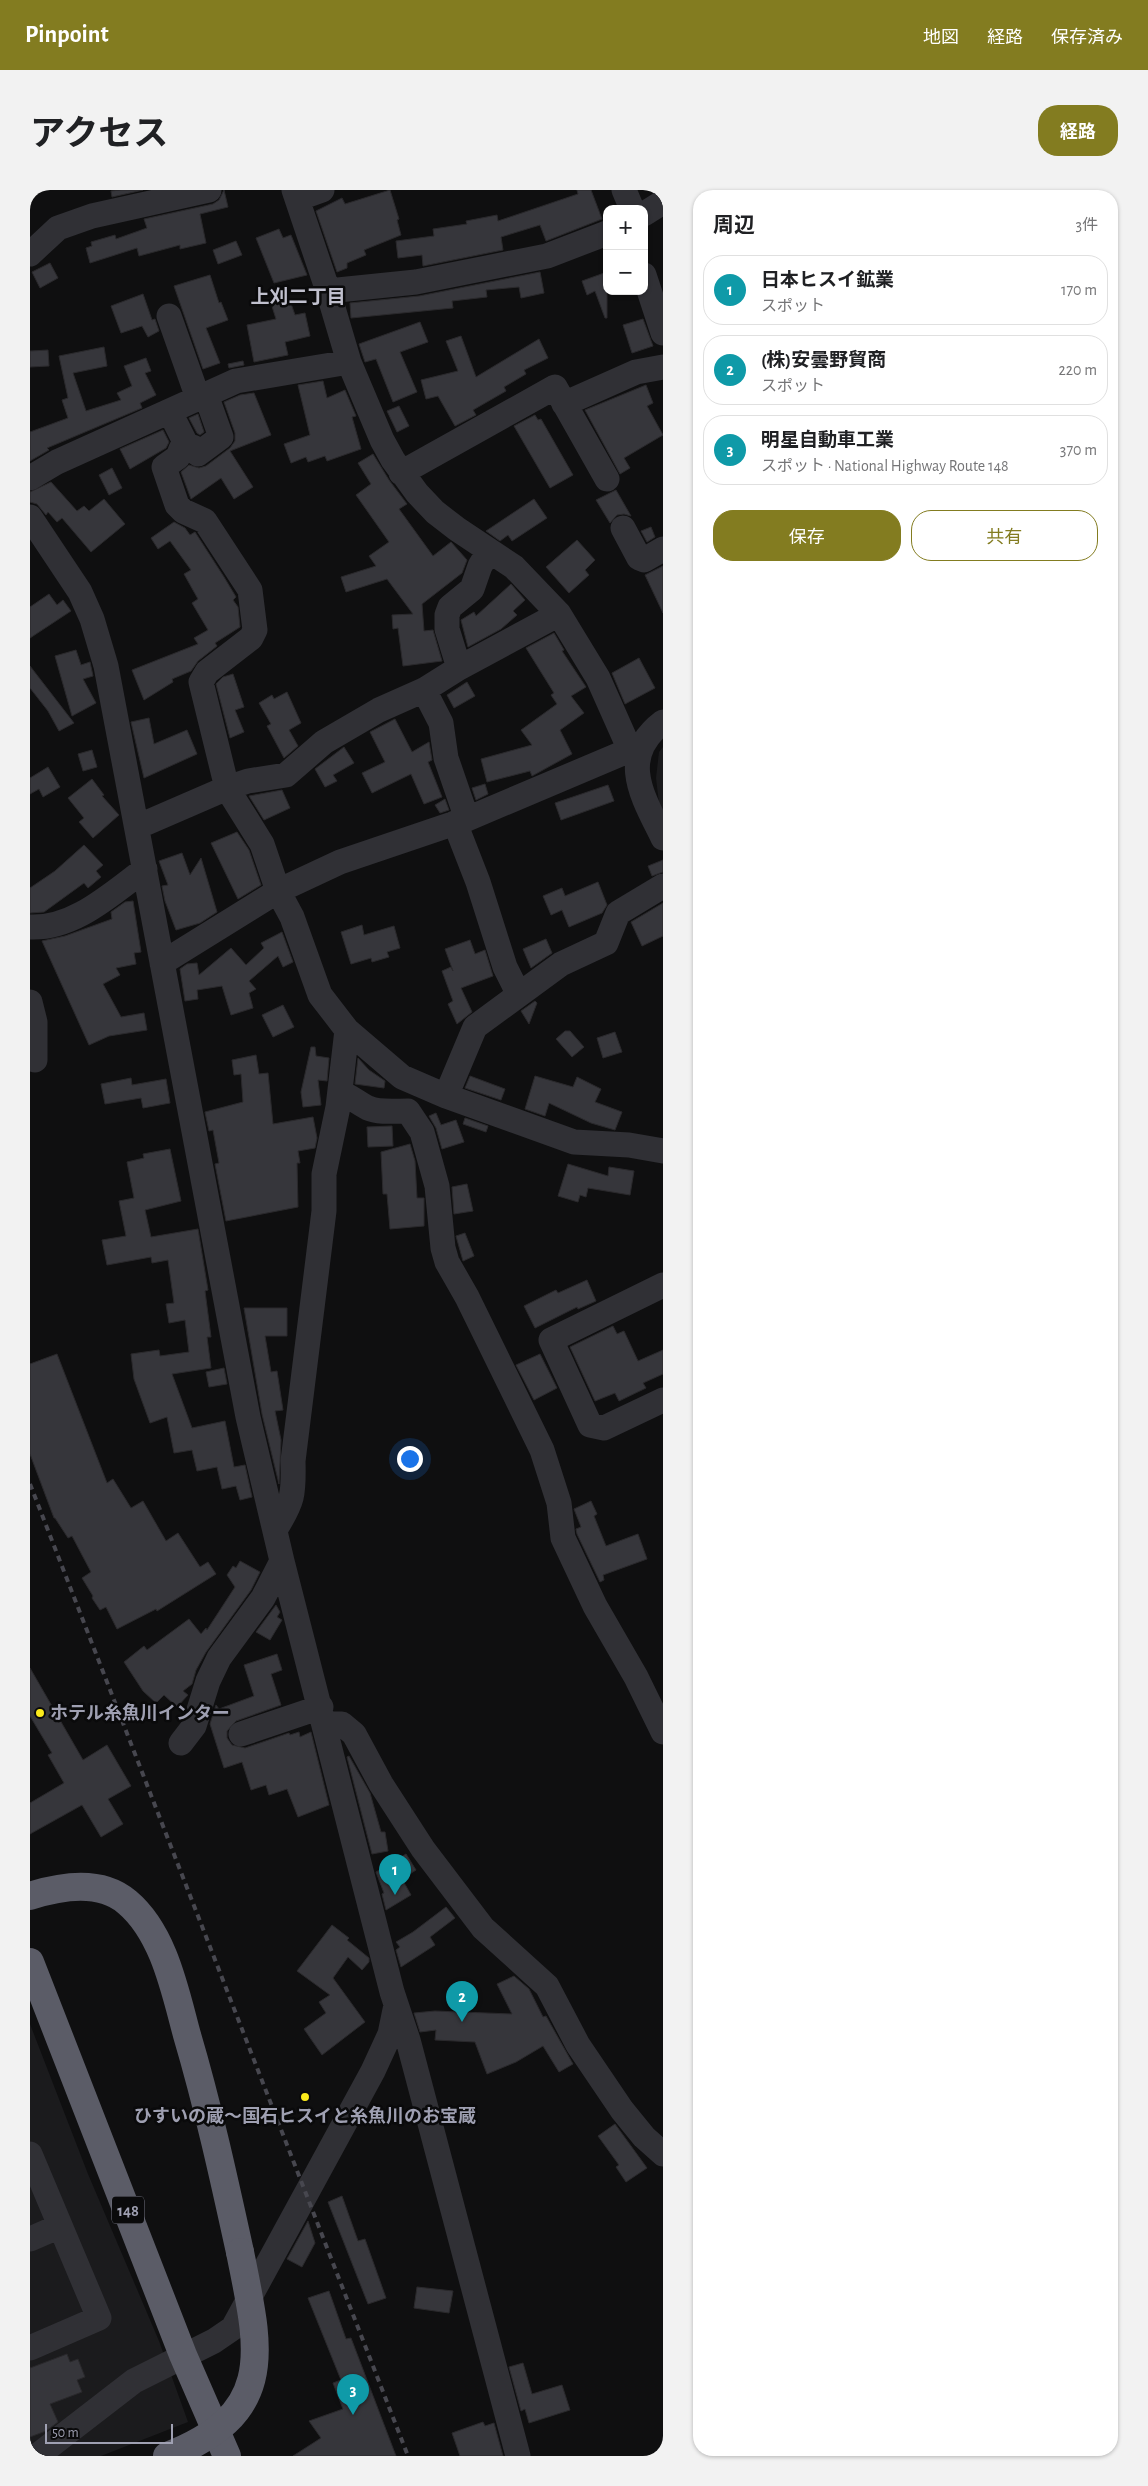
<!DOCTYPE html>
<html lang="ja">
<head>
<meta charset="utf-8">
<style>
  :root { --surface:#fff; --page:#f2f2f2; --text:#202124; --muted:#757577; --line:#e0e0e0; --accent:#837c20 }
  body { margin:0; font-family:"Alegreya Sans","Noto Sans JP",sans-serif; background:var(--page); color:var(--text) }
  .controls { position:absolute; right:15px; top:15px; display:grid; overflow:hidden; border-radius:10px; box-shadow:0 1px 4px #0004 }
  .controls button { width:45px; height:45px; display:grid; place-items:center; padding:0; border:0; border-bottom:1px solid var(--line); background:var(--surface); color:var(--text); font:25px sans-serif }
  .scale { position:absolute; left:15px; bottom:12px; width:128px; box-sizing:border-box; padding-left:5px; border:2px solid #9fa0b2; border-top:0; font-size:14px; line-height:18px; white-space:nowrap; color:#9fa0b2; -webkit-text-stroke:4px #0a0a0b; paint-order:stroke }
  .you { position:absolute; left:379px; top:1268px; width:18px; height:18px; margin:-12px; border:4px solid #fff; border-radius:50%; background:#1a73e8; box-shadow:0 0 0 8px #1a73e833 }
  .badge { display:grid; place-items:center; width:32px; height:32px; border-radius:50%; background:var(--accent); color:#fff; font-size:16px; font-weight:700 }
  .pin { position:absolute; translate:-50% -41px; filter:drop-shadow(0 1px 2px #0008) }
  .pin::after { content:''; position:absolute; top:26px; width:18px; height:15px; background:inherit; clip-path:polygon(0 0,100% 0,50% 100%) }
  .list { margin:0; padding:0; list-style:none }
  h2 { display:flex; justify-content:space-between; align-items:center; height:65px; margin:0; padding:0 20px; font-size:21px }
  h2 small { font-size:16px; font-weight:400; color:var(--muted) }
  .list li { display:grid; grid-template-columns:32px 1fr auto; gap:15px; align-items:center; box-sizing:border-box; height:70px; margin:0 10px 10px; padding:0 10px; border:1px solid var(--line); border-radius:20px }
  .list b { display:block; font-size:19px; white-space:nowrap }
  .list p { margin:0; font-size:16px; white-space:nowrap; color:var(--muted) }
  .list em { font-size:16px; font-style:normal; color:var(--muted) }
  .actions { display:flex; gap:10px; padding:15px 20px }
  .actions a { flex:1; padding:11px 0; border:1px solid var(--accent); border-radius:20px; text-align:center; font-size:18px; color:var(--accent) }
  .actions .main { background:var(--accent); color:#fff }
  .map { position:relative; flex:none; width:633px; height:2266px; overflow:hidden; border-radius:20px }
  header { display:flex; align-items:center; gap:30px; box-sizing:border-box; height:70px; padding:0 25px; background:var(--accent); color:#fff }
  header strong { font-size:24px }
  nav { display:flex; gap:28px; margin-inline-start:auto; font-size:18px }
  .intro { display:flex; align-items:center; justify-content:space-between; box-sizing:border-box; height:120px; padding:0 30px }
  h1 { margin:0; font-size:35px }
  .button { padding:12px 22px; border-radius:20px; background:var(--accent); color:#fff; font-size:18px; font-weight:700 }
  main { display:flex; gap:30px; padding:0 30px }
  aside { flex:1; background:var(--surface); border-radius:20px; box-shadow:0 1px 4px #0004 }
  .map>svg:first-child { display:block }
</style>
</head>
<body>
<header>
<strong>Pinpoint</strong>
<nav><a>地図</a><a>経路</a><a>保存済み</a></nav>
</header>
<div class="intro"><h1>アクセス</h1><a class="button">経路</a></div>
<main>
<div class="map">
<svg width="633" height="2266" viewBox="0 0 633 2266">
  <rect width="100%" height="100%" fill="#0f0f10"/>
  <path fill="#1b1b1d" d="M633,557v64l-4,-8 -3,-25 3,-26z
    M0,1834l58,150 71,167 29,81 -87,34h-71z"/>
  <path fill="#36363b" stroke="#2a292c" d="M91,0h22l-31,7 -1,-6z
    M194,0l4,17 -28,7 6,29 -26,6v-4l-41,11 -2,-8 -47,15 -4,-15 6,-2 -1,-4 24,-7 1,4 31,-11 -3,-9 69,-15 6,-4z
    M360,0l9,29 -2,1 4,15 -37,15 2,5 -19,8v5l-10,4 -21,-61 26,-13 3,6z
    M547,0h14l11,29 -56,22 -6,-16 -39,12 2,13 -80,16 -1,-11 -24,3 -2,-17 38,-5 -1,-7 34,-5 -1,-3 31,-6 1,6 80,-27z
    M249,39l4,9 8,-3 16,40 -33,8 -18,-45z
    M206,51l6,14 -24,9 -5,-14z
    M20,73l8,15 -18,10 -8,-16z
    M510,82l4,21 -23,5 -2,-11 -33,3 1,7 -35,4 1,7 -102,10 -1,-15 69,-7z
    M577,82v46h-2l-10,-27 -8,4 -5,-14z
    M180,85l9,28 2,-1 7,18 -22,8 14,35 -17,6 -29,-83z
    M113,104l9,26 3,-1 4,12 -11,6 -6,-11 -21,7 -10,-27z
    M259,108l6,17 10,-2 5,23 -25,6 3,13 -34,7 -7,-37 29,-6 -6,-19z
    M613,129l10,27 -21,7 -9,-28z
    M390,132l8,20 -28,10 17,40 -24,10 -17,-43 -11,3 -6,-18z
    M431,146l15,41 63,-38 9,19 -24,12 2,4 -22,13 2,4 -33,19 3,5 -21,11 -17,-30 -12,3 -5,-19 37,-9 -12,-30z
    M74,157l3,19 -34,7 13,38 35,-11 -4,-7 15,-7 -8,-20 22,-8 5,13 -6,2 11,22 -16,8 2,5 -95,40 2,2 -19,11v-29l38,-14 -6,-18 6,-2 -9,-42z
    M18,160l1,16 -19,1v-16z
    M213,171l1,4 -15,3 -1,-4z
    M293,191l4,17 18,-8 11,26 -4,1 9,32 -34,12 -2,-5 -17,6 -2,-5 -15,6 -7,-19 26,-9 -12,-50z
    M616,195l7,18 -6,3 16,29 -39,23 6,10 -10,6 -35,-64z
    M224,203l17,42 -41,16 23,36 -19,12 -13,-21 -30,21 -10,-27 8,-7 10,3 7,-2 24,-18 5,-7v-8l-11,-31 16,-7z
    M369,216l10,20 -12,6 -10,-21z
    M168,224l6,18 -4,3 -3,-2 -8,-15z
    M505,225l3,5 3,-1 32,56 -23,13 -36,-62z
    M133,240l6,12 -3,6 -36,21 -10,-20z
    M343,264l16,26 18,24 -8,5 34,47 18,-14 16,18 -5,13 -40,31 2,27 9,-1 9,31 -39,5 -5,-38 -5,1 -1,-14 21,-1 -26,-35 -41,13 -5,-15 35,-11 -7,-10 20,-14 -33,-47 15,-11 -13,-21z
    M82,278l10,20 -13,7 -10,-20z
    M21,292l26,29 7,-5 5,5 15,-12 21,25 -34,28 -29,-34 -5,4 -9,-10 -2,3 -9,-11 -7,-2v-10z
    M586,300l15,26 -7,-2 -7,1 -7,8 -14,-23z
    M504,309l13,19 -35,23 -4,-6 -8,6 -14,-10z
    M144,332l11,6 5,7 5,-3 29,45 12,20 -3,3 5,7 2,20 -25,16 2,3 -19,15 -7,10 -19,8 1,3 -29,18 -12,-30 66,-26 -4,-6 14,-8 -16,-27 6,-4 -14,-25 7,-4 -21,-29 -12,8 -7,-11z
    M621,337l4,10 -8,5 -6,-11z
    M547,350l18,20 -10,10 4,5 -20,18 -23,-26z
    M633,376v47l-18,-38z
    M481,394l14,16 -12,11 4,4 -16,14 -33,18 -7,-27 13,-8 2,4z
    M19,404l8,11 6,-5 8,11 -41,27v-31z
    M524,443l10,17 -2,1 24,36 -15,9 13,17 -24,17 12,24 -40,22 -2,-5 -43,11 -6,-23 51,-14 -11,-15 36,-26 -6,-9 3,-2 -28,-45z
    M46,460l5,15 9,-3 3,14 -10,3 13,24 -24,13 -17,-60z
    M609,468l16,30 -30,16 -13,-31z
    M0,476l44,57 -15,8 -11,-20 -18,-23z
    M203,484l11,33 -9,3 9,22 -14,6 -14,-54 7,-7z
    M437,492l8,14 -21,12 -7,-13z
    M257,502l14,31 -12,7 9,16 -14,12 -17,-32 4,-2 -12,-21 13,-8 2,4z
    M119,528l5,26 33,-14 10,24 -53,24 -13,-56z
    M365,529l17,33 17,-10 3,18 -4,2 14,35 -18,7 -13,-30 -39,19 -10,-20 23,-11 -15,-30z
    M314,557l10,16 -21,12 4,6 -12,6 -10,-18z
    M62,560l5,17 -14,4 -5,-17z
    M18,577l12,20 -17,10 -4,-8 -9,5v-16z
    M62,589l12,16 -2,1 17,19 -26,23 -14,-16 5,-4 -16,-20z
    M455,594l3,10 -12,6 -4,-12z
    M578,595l6,16 -53,19 -6,-17z
    M252,600l8,18 -26,12 -15,-24z
    M415,609l4,11 -9,3 -5,-8z
    M207,642l12,18 12,35 -23,14 -27,-56z
    M54,655l19,20 -7,6 5,6 -13,11 -4,-5 -40,29 -14,1v-25l25,-17z
    M152,663l8,22 11,-17 16,54 -17,11 -24,7 -11,-29 -3,-15 6,-1 -9,-24z
    M633,670v12l-11,4 -4,-10z
    M568,692l9,23 -5,8 -33,14 -7,-17 -11,5 -8,-19 19,-8 3,8z
    M103,711l8,51 -7,1 2,11 -20,4 4,7 -17,9 18,33 23,-4 3,17 -38,6 -20,9 -47,-104 23,-5 47,-17 -1,-7 14,-10z
    M633,713v33l-21,10 -11,-24z
    M332,735l2,10 30,-9 6,22 -13,4 2,5 -17,5 -1,-4 -20,6 -10,-32z
    M252,742l11,30 -10,5 -5,-11 -29,25 7,8 -7,4 4,15 -22,7 -9,-29 -25,4 1,9 -13,2 -5,-32 7,-5 10,-1 2,12 32,-27 15,17 18,-17 -3,-5z
    M516,749l6,14 -21,15 -8,-19z
    M440,750l5,14 10,-4 8,26 -32,12 11,24 -15,12 -9,-20 5,-3 -11,-30 9,-4 2,4 -8,-22z
    M505,811l2,2 -8,21 -8,-13z
    M253,815l11,22 -21,10 -11,-22z
    M535,841h5l14,16 -12,10 -16,-18z
    M585,842l7,20 -19,6 -6,-20z
    M281,857h4l1,9 13,2 -2,23 -9,-1 3,25 -18,2 -2,-15z
    M226,865l3,19 9,-1 5,51 40,-7 4,21 -2,10 -17,3 2,12h-3l1,44 -72,14 -11,-57 4,-1 -6,-33 -4,1 -4,-19 38,-10 -2,-28 -7,1 -2,-15z
    M328,868l11,12 16,11 -1,7 -29,-4z
    M440,886l35,13 -4,11 -36,-12z
    M505,886l38,11 4,-10 24,12 -6,13 27,10 -7,18 -24,-7 -42,-20 -4,13 -20,-7z
    M101,888l1,7 34,-6 4,24 -27,5 -2,-10 -36,6 -4,-20z
    M406,923l5,12 15,-5 8,22 -22,7 -6,-21 -7,-12z
    M435,928l23,8 -2,6 -23,-8z
    M362,936l1,20 -25,1 -1,-20z
    M380,954l5,17 2,37h7v28l-34,3 -3,-35h-4l-2,-42z
    M140,959l11,52 -36,9 6,27 47,-8 10,61 -3,1 6,46h-4l4,31 -39,6 20,54 33,-7 9,46 11,-2 7,32 -12,3 -4,-14 -14,3 -5,-22 -20,4 -5,-21 -18,3 -7,-36 -17,6 -16,-44 -3,-25 28,-4 1,6 29,-4 -4,-32 -16,3 -3,-19 8,-1 -6,-43 -16,3 -1,-6 -44,8 -5,-25 24,-4 -7,-35 15,-3 -7,-36 17,-4 -1,-4z
    M538,974l40,12 1,-9 25,4 -4,24 -42,-7 -2,9 -6,-2 -2,7 -20,-6z
    M437,994l6,27 -19,3 -2,-27z
    M435,1043l9,23 -11,5 -7,-25z
    M557,1090l9,21 -18,8 -1,-2 -42,21 -11,-22 32,-16 2,3z
    M214,1118h43v28h-22l6,36 6,-1 6,39 -8,1 6,29 -2,44 -17,-70z
    M583,1136l4,8 7,-3 14,30 25,-11v24l-20,9 3,5 -27,13 -4,-8 -20,8 -25,-54z
    M27,1164l50,129 6,-4 18,29 12,-7 23,40 12,-8 22,34 8,-5 8,12 -59,37 -1,-2 -39,20 -11,-22 -6,3 -8,-12 1,-2 -11,-18 9,-6 -19,-36 -4,2 -13,-20h-1l-24,-64v-90z
    M510,1164l17,34 -23,12 -18,-35z
    M194,1178l3,16 -18,3 -3,-15z
    M561,1311l6,13 -3,2 12,30 32,-12 9,25 -44,16 1,5 -4,2 -23,-48 -1,-5 5,-2 -7,-18z
    M210,1371l20,11 -9,18 -45,62 -10,18 -4,14 -9,7 5,4 -11,12 -13,-12 -8,8 -13,-12 -19,-29 20,-16 3,4 42,-31 12,15 5,-6 1,2 28,-43 -8,-12 6,-9 3,2z
    M246,1415l4,7 -3,5 5,3 -12,20 -14,-8z
    M247,1464l5,16 -11,4 10,31 -45,16 -9,10v7l5,7 13,3 44,-15 1,2 9,-3 1,5 11,-5 18,73 -31,12 -11,-28 -18,6 -3,-10 -15,5 -9,-28 -18,6 -14,-44 6,-19 3,4 35,-13 -10,-31z
    M0,1478l53,92 24,-15 24,41 -23,13 15,25 -22,13 -19,-32 -52,29v-31l34,-20 -16,-28 4,-2 -22,-37z
    M319,1566l21,37 11,39h4l3,19 -16,3 -25,-97z
    M376,1664l10,16 -14,9 9,16 -25,15 -4,-16 2,-1 -8,-21z
    M416,1717l9,11 -25,19 5,8 -34,22 -5,-17 4,-3 -4,-5 17,-10z
    M302,1735l17,13 -2,2 22,18v4l-7,8 -14,-13 -15,21 32,44 -43,33 -18,-26 22,-16 -7,-11 11,-7 -33,-24z
    M484,1786l15,13 14,28 3,-1 27,48 -14,8 -16,-26 -27,16 -29,12 -12,-32 -40,-2 1,-10 -16,2 -6,-19 21,-2 77,3 -15,-30z
    M585,1934l32,44 -21,14 -10,-15 3,-2 -21,-29z
    M312,2006l16,45 7,-2 21,59 -18,6 -40,-102z
    M278,2031l7,22 -13,24 -15,-8z
    M387,2097l36,4 -4,22 -35,-5z
    M299,2101l17,48 5,-1 45,118h-103l28,-18 -12,-17 34,-12 -10,-26 8,-3 -33,-82z
    M37,2164l3,8 8,-3 7,18 -8,3 5,12 -32,12 8,18 -12,9 -16,6v-69z
    M493,2173l9,31 30,-9 8,25 -41,13 -4,-14 -4,2 -12,-44z
    M453,2232l2,4 9,-3 9,33h-43l-8,-23z"/>
  <g fill="none" stroke-linecap="round" stroke-linejoin="round">
    <path stroke="#303035" stroke-width="25" d="M264,0l34,101 21,71 33,78 11,20 24,33 18,19 22,17 57,38 45,47 39,64 32,72
      M594,0l8,19
      M267,9l25,-9
      M614,24l19,-12
      M0,64l28,-26 34,-12 117,-26
      M614,85l19,58
      M298,101l88,-9 131,-26 60,-23
      M139,126l29,82
      M534,214l72,-32 27,-5
      M140,222l17,34 -6,3 -3,8 -14,10 13,38 6,6 22,10 45,69 5,40 -4,8 -44,34 -6,10 26,106 35,56 16,47 14,26 28,78 27,35 55,47 44,19 128,46 55,3 34,6
      M157,256l6,1 5,7 23,-17 -15,-42
      M371,283l154,-86 52,92
      M0,288l27,-16 179,-81 113,-19
      M0,327l50,75 12,27 14,47 142,751 34,144 110,431 16,48 110,416
      M593,338l16,30 5,2 19,-11
      M429,478l-12,-39v-14l3,-8 22,-18 8,-23 9,-15
      M394,500l17,33 5,35 21,61
      M633,532c-46,35 -20,75 0,116
      M425,633l23,59 27,85 13,26
      M107,637l90,-39 21,-7 38,-6 38,-33 55,-32 45,-20 35,-22 100,-54
      M0,737c44,2 81,-33 115,-58
      M132,773l116,-72 62,-29 127,-43 163,-69h10
      M0,812l5,20v38
      M310,902c10,4 18,11 28,16 11,5 28,3 40,3l14,21 15,54 6,62 4,14 20,35 75,153 17,53 4,35 32,68 41,71 27,55
      M416,906l29,-69 86,-63 45,-21 12,-30 45,-27
      M633,1095l-112,55 39,85 14,3 59,-28
      M245,1340c18,-29 19,-35 18,-69l31,-250v-37l14,-67 9,-77
      M295,1534h17l12,10 27,50 42,65 60,79 64,58 31,59 44,65 22,27 19,17
      M211,1544l80,-27
      M151,1553l13,-17 14,-45 11,-23 44,-60 19,-37
      M0,1964l69,164 -69,30
      M0,2049l30,-13
      M7,2266l97,-75 80,-40 19,-13 140,-257 17,-37 6,-29"/>
    <path stroke="#5b5c67" stroke-width="28" d="M0,1706c31,-10 70,-17 97,6 37,31 48,89 60,133 21,71 37,144 53,217
      M0,1772l153,393 44,101"/>
    <path stroke="#47474f" stroke-width="4" stroke-dasharray="6 5" stroke-linecap="butt" d="M0,1294l378,972"/>
    <path stroke="#5b5c67" stroke-width="28" d="M137,2266c112,-43 92,-108 73,-204"/>
  </g>
  <g fill="#fceb1b" stroke="#0a0a0b" stroke-width="2">
    <circle cx="10" cy="1523" r="5"/>
    <circle cx="275" cy="1907" r="5"/>
  </g>
  <g text-anchor="middle" stroke-width="5" stroke-linejoin="round" paint-order="stroke">
    <rect fill="#0a0a0b" stroke="#727380" stroke-width="1" x="82" y="2006.5" width="32" height="27" rx="4"/>
    <g font-size="16" font-weight="bold" fill="#9fa0b2">
      <text x="98" y="2026">148</text>
    </g>
    <g font-size="18" font-weight="bold" fill="#9fa0b2" stroke="#0a0a0b" text-anchor="start">
      <text x="20" y="1529">ホテル糸魚川インター</text>
      <text x="275" y="1932" text-anchor="middle">ひすいの蔵～国石ヒスイと糸魚川のお宝蔵</text>
    </g>
    <g font-size="19" font-weight="bold" fill="#c0c0ce" stroke="#0a0a0b">
      <text x="268" y="113">上刈二丁目</text>
    </g>
  </g>
</svg>
<div class="controls">
<button>+</button>
<button>−</button>
</div>
<div class="scale">50 m</div>
<div class="you"></div>
<div class="pin badge" style="left:365px;top:1705px;background:#0f9aa8">1</div>
<div class="pin badge" style="left:432px;top:1832px;background:#0f9aa8">2</div>
<div class="pin badge" style="left:323px;top:2225px;background:#0f9aa8">3</div>
</div>
<aside>
<h2>周辺<small>3件</small></h2>
<ul class="list">
<li><span class="badge" style="background:#0f9aa8">1</span><div><b>日本ヒスイ鉱業</b><p>スポット</p></div><em>170 m</em></li>
<li><span class="badge" style="background:#0f9aa8">2</span><div><b>(株)安曇野貿商</b><p>スポット</p></div><em>220 m</em></li>
<li><span class="badge" style="background:#0f9aa8">3</span><div><b>明星自動車工業</b><p>スポット · National Highway Route 148</p></div><em>370 m</em></li>
</ul>
<div class="actions"><a class="main">保存</a><a>共有</a></div>
</aside>
</main>
</body>
</html>
